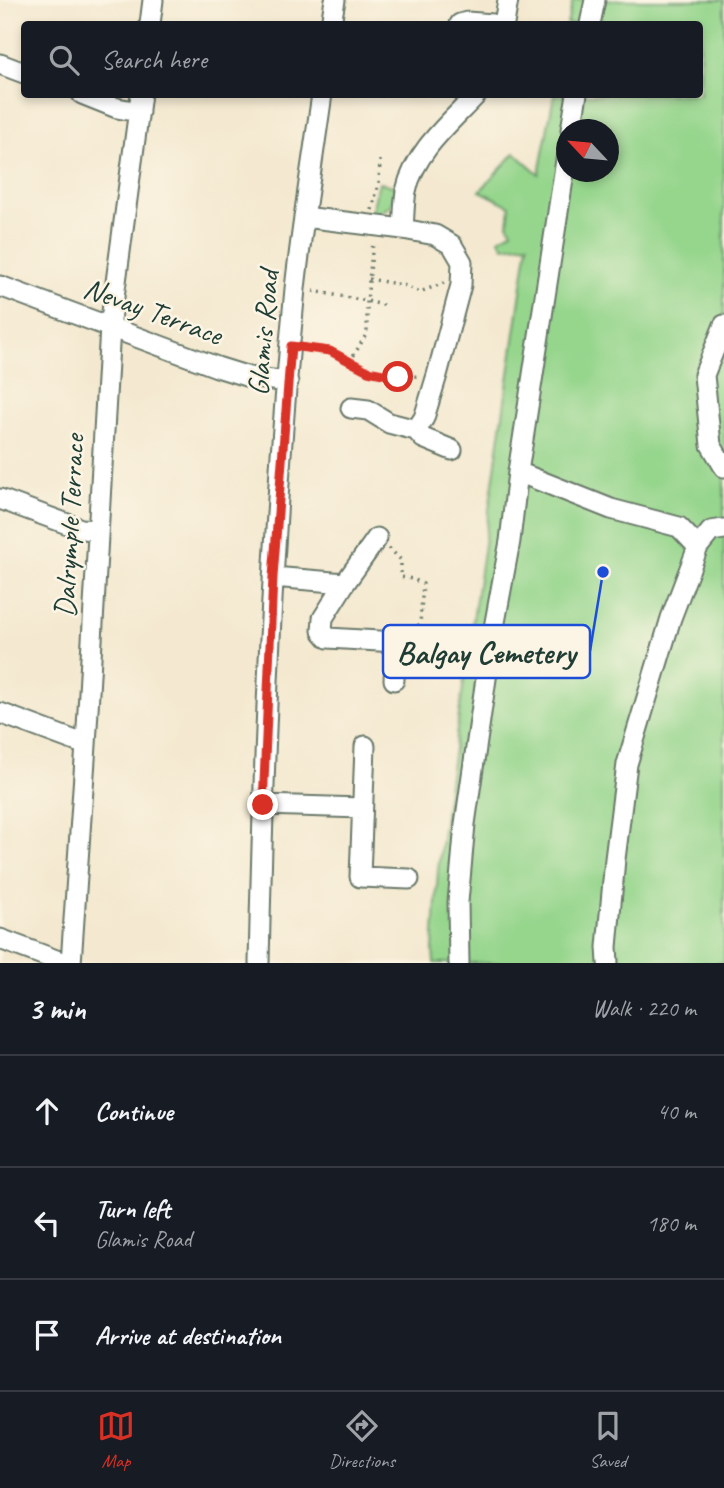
<!DOCTYPE html>
<html lang="en">
<head>
<meta charset="utf-8">
<style>
  :root { --surface:#171b24; --page:#242831; --text:#f1f3f6; --muted:#9ea1a6; --line:#363941; --accent:#d93025 }
  body { margin:0; font-family:Caveat,sans-serif; background:var(--page); color:var(--text) }
  .compass { position:absolute; left:556px; top:119px; width:63px; height:63px; border-radius:50%; background:var(--surface); box-shadow:0 4px 10px #0003; rotate:296deg }
  .stop { position:absolute; width:21px; height:21px; margin:-16px; border:5px solid #d93025; border-radius:50%; background:#fff }
  .stop.end { background:#d93025; border-color:#fff; box-shadow:0 2px 7px #0008 }
  .list { margin:0; padding:0; list-style:none }
  h2 { display:flex; justify-content:space-between; align-items:center; height:91px; margin:0; padding:0 28px; font-size:30px }
  h2 small { font-size:23px; font-weight:400; color:var(--muted) }
  .list li { display:grid; grid-template-columns:46px 1fr auto; gap:21px; align-items:center; box-sizing:border-box; height:112px; padding:0 28px; border-top:2px solid var(--line) }
  .list b { display:block; font-size:26px; white-space:nowrap }
  .list p { margin:0; font-size:23px; white-space:nowrap; color:var(--muted) }
  .list em { font-size:23px; font-style:normal; color:var(--muted) }
  .icon { flex:none; width:38px; height:38px; fill:none; stroke:currentColor; stroke-width:2; stroke-linecap:round; stroke-linejoin:round }
  .map { position:relative; flex:none; width:724px; height:963px; overflow:hidden }
  .search { position:absolute; background:var(--surface); box-shadow:0 4px 10px #0003; left:21px; right:21px; top:21px; height:77px; display:flex; align-items:center; gap:18px; box-sizing:border-box; padding:0 24px; border-radius:7px; color:var(--muted); font-size:26px }
  .sheet { height:427px; background:var(--surface) }
  nav { display:flex; justify-content:space-around; align-items:center; box-sizing:border-box; height:98px; border-top:2px solid var(--line); background:var(--surface); font-size:19px; color:var(--muted) }
  nav a { display:grid; justify-items:center; gap:4px }
  nav .on { color:var(--accent) }
  .map>svg:first-child { display:block }
</style>
</head>
<body>
<div class="map">
<svg width="724" height="963" viewBox="0 0 724 963">
  <rect width="100%" height="100%" fill="#fcf5e5"/>
  <filter id="ink" filterUnits="userSpaceOnUse"><feTurbulence type="fractalNoise" baseFrequency=".0143" numOctaves="2"/><feDisplacementMap in="SourceGraphic" scale="14" xChannelSelector="R" yChannelSelector="G"/><feConvolveMatrix kernelMatrix="1 2 1 2 8 2 1 2 1" color-interpolation-filters="sRGB"/></filter>
  <filter id="wash" filterUnits="userSpaceOnUse"><feTurbulence type="fractalNoise" baseFrequency=".00686" numOctaves="4" result="noise"/><feDisplacementMap in="SourceGraphic" scale="28" xChannelSelector="R" yChannelSelector="G"/><feGaussianBlur stdDeviation="1.57" result="paint"/><feColorMatrix in="noise" values="0 0 0 0 0 0 0 0 0 0 0 0 0 0 0 0 0 1.4 0 .05"/><feComposite in="paint" operator="in"/></filter>
  <g filter="url(#wash)">
    <rect width="100%" height="100%" fill="#f4e9d0"/>
    <path fill="#95d58c" stroke="#5a8960" stroke-width="2" fill-rule="evenodd" d="M573,0h151v963h-290l-1,-14 5,-79 12,-94 78,-532 -24,3 -5,-8 13,-8 -4,-7 2,-18 -30,-15 35,-38 24,21 15,-79 146,-1v-70h-133zM566,130h42v42h-42z
      M379,182l17,5c-3,18 -6,24 -25,27z"/>
  </g>
  <g filter="url(#ink)">
    <g fill="none" stroke-linecap="round" stroke-linejoin="round">
      <defs>
        <path id="minor" d="M150,24l3,-24
          M331,24l4,-24
          M460,24l7,-2 26,2
          M504,24l4,-24
          M590,24l5,-24
          M0,64l24,9
          M82,94l35,14 22,4
          M571,130l6,-36
          M304,217l99,12 32,6 17,10 10,17 -1,23 -24,90 -13,43 -8,12
          M403,229c1,-12 1,-26 3,-38 9,-40 44,-68 71,-97
          M0,286l217,81 32,10 39,5
          M724,325l-20,50 7,70 13,22
          M351,408l17,2 21,13 27,7 7,8 29,12
          M518,472l93,37 68,18 19,20
          M0,499l81,30 16,1
          M377,538l-32,45 -22,35 -1,13 6,7 68,4 -2,38
          M273,577l72,6
          M0,713l86,32
          M365,746l-5,131 49,2
          M263,805l99,3
          M0,939l64,24
          M71,963l15,-218 24,-418 31,-233
          M259,963c5,-225 14,-450 36,-674 7,-65 18,-130 27,-195
          M459,963l-1,-61 7,-78 26,-180 19,-103 8,-69 48,-312
          M608,963l-1,-16 8,-88 12,-95 44,-146 27,-71 13,-16 13,-2"/>
      </defs>
      <use href="#minor" stroke="#6a796b" stroke-width="23"/>
      <path stroke="#6a796b" stroke-width="3.5" stroke-dasharray="2 5" stroke-linecap="butt" d="M372,210l7,-28 1,-22
        M369,279l34,6 17,7 24,-9
        M313,291l54,10 16,4
        M308,349l22,2 38,20 30,6 23,-1
        M350,362l17,-29v-32l6,-59
        M389,548l12,12v17l12,2 10,5 -3,40 -11,8"/>
      <use href="#minor" stroke="#fff" stroke-width="19"/>
    </g>
  </g>
  <g fill="none" stroke-linecap="round" stroke-linejoin="round" filter="url(#ink)">
    <path stroke="#d93025" stroke-width="9" d="M263,805l10,-228 18,-231 39,5 38,20 30,6"/>
  </g>
  <g text-anchor="middle" stroke-width="5" stroke-linejoin="round" paint-order="stroke">
    <g font-size="30" fill="#1f3d34" stroke="#fcf5e5">
      <text transform="translate(153 311) rotate(20)" y="10">Nevay Terrace</text>
      <text transform="translate(263 333) rotate(-85)" y="10">Glamis Road</text>
      <text transform="translate(69 526) rotate(-87)" y="10">Dalrymple Terrace</text>
    </g>
  </g>
  <path fill="none" stroke="#1d4ed8" stroke-width="2.5" d="M603 572L590 651"/>
  <circle fill="#1d4ed8" stroke="#fcf5e5" stroke-width="2.5" cx="603" cy="572" r="7"/>
  <rect fill="#fcf5e5" stroke="#1d4ed8" stroke-width="2.5" x="383" y="625" width="207" height="53" rx="7"/>
  <g font-size="32" text-anchor="middle" font-weight="bold" fill="#1f3d34">
    <text x="486" y="663">Balgay Cemetery</text>
  </g>
</svg>
<svg class="compass" viewBox="-18 -18 36 36"><path d="M0-13l5 13h-10z" fill="#e53935"/><path d="M0 13l5-13h-10z" fill="#9ea1a6"/></svg>
<div class="stop" style="left:398px;top:377px"></div>
<div class="stop end" style="left:263px;top:805px"></div>
<div class="search"><svg class="icon" aria-label="search" viewBox="0 0 24 24"><circle cx="10" cy="10" r="6"/><path d="M15 15l6 6"/></svg>Search here</div>
</div>
<section class="sheet">
<h2>3 min<small>Walk · 220 m</small></h2>
<ul class="list">
<li><svg class="icon" aria-label="ahead" viewBox="0 0 24 24"><path d="M12 20V5M6 11l6-6 6 6"/></svg><div><b>Continue</b></div><em>40 m</em></li>
<li><svg class="icon" aria-label="left" viewBox="0 0 24 24"><path d="M17 20v-9H6M10 6l-5 5 5 5"/></svg><div><b>Turn left</b><p>Glamis Road</p></div><em>180 m</em></li>
<li><svg class="icon" aria-label="arrive" viewBox="0 0 24 24"><path d="M6 21V4h12l-3 4 3 4H6"/></svg><div><b>Arrive at destination</b></div></li>
</ul>
</section>
<nav>
<a class="on"><svg class="icon" aria-label="map" viewBox="0 0 24 24"><path d="M3 6l6-2 6 2 6-2v14l-6 2-6-2-6 2zM9 4v14M15 6v14"/></svg>Map</a>
<a><svg class="icon" aria-label="directions" viewBox="0 0 24 24"><path d="M12 3l9 9-9 9-9-9zM9 14v-3h6M13 9l2 2-2 2"/></svg>Directions</a>
<a><svg class="icon" aria-label="saved" viewBox="0 0 24 24"><path d="M7 4h10v16l-5-4-5 4z"/></svg>Saved</a>
</nav>
</body>
</html>
